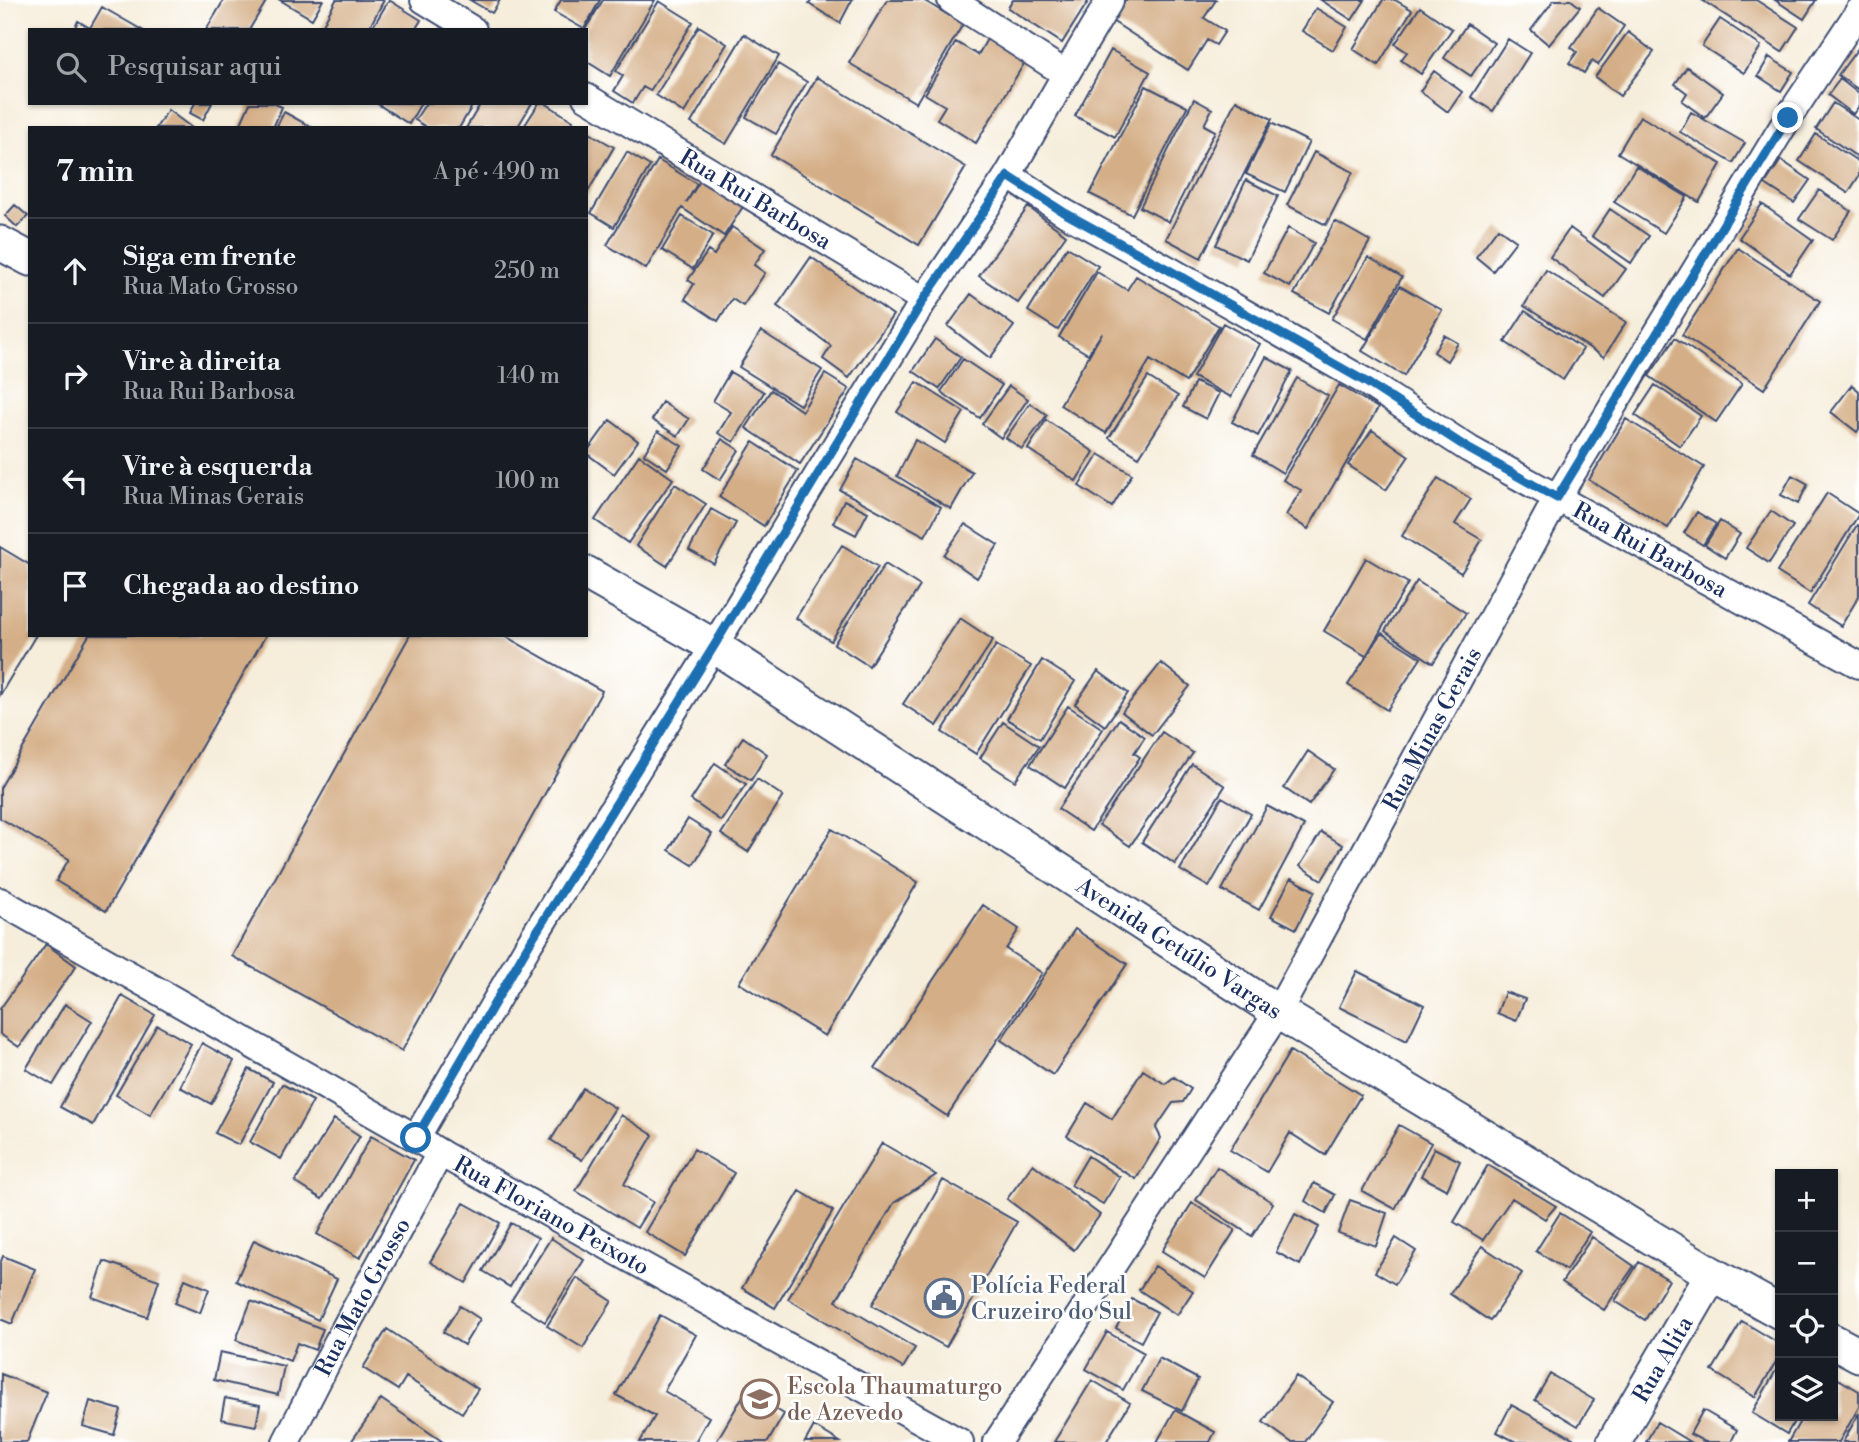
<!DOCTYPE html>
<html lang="pt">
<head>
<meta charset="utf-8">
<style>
  :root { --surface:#171b24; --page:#20242c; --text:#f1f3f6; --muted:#9ea1a6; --line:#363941 }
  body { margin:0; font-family:"Libre Bodoni",serif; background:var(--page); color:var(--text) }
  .controls { position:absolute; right:21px; bottom:21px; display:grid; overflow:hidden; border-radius:0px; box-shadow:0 2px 5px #0004 }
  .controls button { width:63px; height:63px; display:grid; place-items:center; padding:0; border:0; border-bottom:2px solid var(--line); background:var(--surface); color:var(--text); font:35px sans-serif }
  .stop { position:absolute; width:21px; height:21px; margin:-16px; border:5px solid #1f6fb2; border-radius:50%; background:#fff }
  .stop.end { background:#1f6fb2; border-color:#fff; box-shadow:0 2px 7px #0008 }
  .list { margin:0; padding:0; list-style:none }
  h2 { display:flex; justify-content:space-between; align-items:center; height:91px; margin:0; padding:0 28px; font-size:30px }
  h2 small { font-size:23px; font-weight:400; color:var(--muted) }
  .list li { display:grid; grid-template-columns:46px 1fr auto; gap:21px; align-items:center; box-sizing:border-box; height:105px; padding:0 28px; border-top:2px solid var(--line) }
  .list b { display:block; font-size:26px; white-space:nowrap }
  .list p { margin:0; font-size:23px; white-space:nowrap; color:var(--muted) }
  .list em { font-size:23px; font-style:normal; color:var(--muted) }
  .icon { flex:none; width:38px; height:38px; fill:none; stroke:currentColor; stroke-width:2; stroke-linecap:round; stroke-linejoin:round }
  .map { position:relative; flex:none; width:1859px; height:1442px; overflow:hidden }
  .search { position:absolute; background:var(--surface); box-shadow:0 2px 5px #0004; left:28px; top:28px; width:560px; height:77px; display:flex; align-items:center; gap:18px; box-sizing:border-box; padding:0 24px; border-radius:0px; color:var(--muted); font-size:26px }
  .panel { position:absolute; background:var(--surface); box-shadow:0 2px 5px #0004; left:28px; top:126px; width:560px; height:511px; border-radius:0px }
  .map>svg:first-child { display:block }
</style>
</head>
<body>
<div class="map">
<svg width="1859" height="1442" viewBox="0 0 1859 1442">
  <rect width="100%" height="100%" fill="#fff"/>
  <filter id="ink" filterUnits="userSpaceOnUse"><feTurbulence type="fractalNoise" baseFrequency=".0143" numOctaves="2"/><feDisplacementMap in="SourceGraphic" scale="14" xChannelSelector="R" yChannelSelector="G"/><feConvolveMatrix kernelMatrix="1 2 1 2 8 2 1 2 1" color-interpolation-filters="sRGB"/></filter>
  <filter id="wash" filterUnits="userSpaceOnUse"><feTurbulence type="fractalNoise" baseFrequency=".00686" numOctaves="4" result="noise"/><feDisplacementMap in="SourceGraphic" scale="28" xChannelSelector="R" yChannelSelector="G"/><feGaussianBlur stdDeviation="1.57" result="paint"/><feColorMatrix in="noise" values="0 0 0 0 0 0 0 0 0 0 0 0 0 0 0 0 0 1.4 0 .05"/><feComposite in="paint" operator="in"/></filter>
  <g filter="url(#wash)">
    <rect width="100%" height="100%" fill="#f6edda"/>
    <g id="blocks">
      <path fill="#d4ae86" d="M224,0h43l-18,30h-43z
        M280,0h43l-11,19z
        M336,0h48l-16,30h-48z
        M389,0l32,20 -6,10h-44z
        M470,0h30l-8,13z
        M561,0h39l-16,29 -30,-17z
        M603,0h52l-45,76 -24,-15v-33z
        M812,0h40l-12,23 -31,-19z
        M887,0h36l40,24 -47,79 -67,-40z
        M1013,0h76l-27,43 -54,-35z
        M1125,0h91l-12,18 21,13 -9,14 -9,-5 -19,30 -76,-49z
        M1321,0h44l-13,20z
        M1383,0h12l17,10 -34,55 -25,-16z
        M1554,0h17l9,7 -31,38 -18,-15z
        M1702,0h54l42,27 -16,25z
        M1775,0h41l-12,19z
        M659,1l34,21 -43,69 -7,-4 -10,16 -19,-12 9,-15 -7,-5z
        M102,7l40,23h-68l4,-9 12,7z
        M1420,7l32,22 -31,45 -20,-14 6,-8 -12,-8z
        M1316,8l31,19 -14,23 -31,-19z
        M1598,8l26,18 -26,39 -6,-4 -8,12 -15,-10 8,-11 -6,-5z
        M1720,19l41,27 -17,27 -42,-27z
        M1467,24l27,19 -23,33 -27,-18z
        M699,26l28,18 -43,69 -28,-18z
        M1628,32l26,20 -34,44 -25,-19z
        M744,34l35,22 -53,88 -35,-21z
        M987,39l38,23 -49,81 -39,-24 8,-13 -20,-12 31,-52 22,13z
        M1508,39l22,14 -37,58 -22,-14z
        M1859,47v43l-21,-15z
        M1111,50l39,22 -35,65 -40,-21z
        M1769,57l24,15 -12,19 -23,-15z
        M778,64l29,18 -31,52 -30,-17z
        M1687,67l36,26 -18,25 -23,-17 5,-8 -12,-9z
        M1434,71l28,21 -14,20 -28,-21z
        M817,77l149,90 -47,78 -148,-90z
        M1840,79l19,15v12l-6,8 -25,-19z
        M1146,86l41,21 -55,108 -42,-21z
        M1194,99l18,10 -8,16 11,6 -46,91 -29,-15z
        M1236,100l36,19 -71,139 -35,-19z
        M195,103h17l-9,17 -13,-7z
        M250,103h23l9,4 -9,21h-34z
        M376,103h45l-12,21z
        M426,103h48l-15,25h-31l-13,-8z
        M481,103h51l-15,25h-51z
        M539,103h6l28,18 -4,7h-46z
        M1833,103l26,17v38l-43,-29z
        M168,110l24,18h-36z
        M284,112l29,16h-37z
        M1691,112l54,31 -12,20 -53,-31z
        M1640,116l81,48 -22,38 -81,-49z
        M1271,123l38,19 -24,50 -39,-18z
        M586,131l28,16 -28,48z
        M1816,134l43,28v14l-11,17 -49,-32z
        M627,152l23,14 -36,61 -23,-14z
        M1314,152l39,20 -27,53 -39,-20z
        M658,160l39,24 -11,19 16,-25 42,27 -20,31 -42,-28 -36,61 -39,-24z
        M1781,160l29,20 -16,23 -29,-19z
        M1636,166l51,31 -23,36 -50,-31z
        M1246,180l32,16 -31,64 -31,-15z
        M1819,190l32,21 -19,29 -33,-21z
        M1762,204l51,36 -23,34 -51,-36z
        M15,205l13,11 -11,11 -12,-11z
        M1028,207l38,28 -48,68 -39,-27z
        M1610,209l39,27 -18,27 -39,-27z
        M682,216l31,19 -20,34 -31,-19z
        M1335,221l35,20 -41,72 -35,-19z
        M732,227l33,22 -11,16 11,8 -22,33 -11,-7 -14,22 -33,-22 9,-15 -6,-4 20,-29 6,4z
        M1288,228l26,15 -24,44 -26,-14z
        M1498,228l18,13 -23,30 -17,-14z
        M1570,228l56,41 -21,29 -55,-41z
        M1067,247l31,19 -40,64 -30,-19z
        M1738,248l82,53 -56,88 -82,-54z
        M811,257l82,58 -44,63 -26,-19 8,-13 -54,-40z
        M1368,257l34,20 -35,62 -35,-20z
        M1546,270l80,52 -22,35 -80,-51z
        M1097,272l30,18 9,-14 83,50 -33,56 -36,-22 -44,73 -46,-28 42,-72 -14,21 -29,-17z
        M1400,286l42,24 -38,66 -42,-25z
        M971,294l43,32 -24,32 -42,-32z
        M1525,311l58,38 -20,31 -58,-38z
        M1223,323l37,21 -29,53 -38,-20z
        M761,331l61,39 -22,35 -61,-38z
        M1444,335l14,8 -11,18 -13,-9z
        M1675,338l67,46 -26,38 -67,-46z
        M935,339l26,18 -22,32 -26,-18z
        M1266,357l26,14 -34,65 -26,-14z
        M963,359l39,26 -22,33 -39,-26z
        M730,372l34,20 -30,50 -16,-9 13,-21 -18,-11z
        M825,374l24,15 -49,75 -54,-36 25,-38 31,21z
        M1148,377l30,19 -39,61 -30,-19z
        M1297,378l31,18 -45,77 -30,-18z
        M917,382l47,30 -19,31 -48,-31z
        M1195,382l24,11 -13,26 -23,-12z
        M1339,385l39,23 -70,121 -22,-14 15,-25 -18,-10z
        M1655,385l46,31 -21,30 -45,-31z
        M1852,385l7,6v38l-2,3 -26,-20z
        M1009,386l19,13 -27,39 -19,-14z
        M662,402l27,17 -11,17 -26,-16z
        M1030,403l17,12 -25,34 -16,-11z
        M1626,419l78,48 -36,61 -79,-48z
        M610,420l28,21 -24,33 -28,-21z
        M1046,420l48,32 -18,29 -48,-32z
        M1372,430l37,26 -23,34 -38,-25z
        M658,431l24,15 -15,23 -23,-15z
        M722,439l17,11 -19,30 -17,-11z
        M915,440l57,32 -21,37 -54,-33z
        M753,442l45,29 -34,55 -45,-29z
        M1099,454l33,20 -20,33 -33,-21z
        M639,455l34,24 -45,64 -33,-23z
        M857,459l84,48 -16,29 -85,-46z
        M1792,475l16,9 -10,20 -17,-9z
        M1438,478l33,21 -16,25 27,16 -21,33 -59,-37z
        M675,484l31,20 -39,62 -31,-20z
        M1827,493l32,21 -49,79 -33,-21z
        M844,500l24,12 -12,23 -23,-12z
        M711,509l25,14 -22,41 -25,-14z
        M1771,511l22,15 -24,37 -23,-15z
        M1697,512l19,12 -13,21 -19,-12z
        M1720,521l20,13 -15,24 -20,-13z
        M965,524l33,21 -21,33 -33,-23z
        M1857,525l2,1v70l-18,30 -33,-21z
        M842,545l36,22 -47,74 -35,-23z
        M0,547l30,18v70h6l-36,60z
        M1366,558l42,25 -42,73 -42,-25z
        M885,564l35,22 -51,80 -35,-22z
        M1417,581l49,32 -33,50 -48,-32z
        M960,618l33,22 -56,86 -34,-22z
        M1382,633l39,25 -34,52 -39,-25z
        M89,635h177l-160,276 -50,-30 13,-22 -69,-41v-30z
        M410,635h93l99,56 -200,360 -170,-95z
        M996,645l35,21 -55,88 -34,-22z
        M1042,660l33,21 -35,58 -33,-20z
        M1161,663l29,23 -38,49 -30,-23z
        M1098,671l30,22 -23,33 -30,-22z
        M1068,706l35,23 -38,59 -35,-23z
        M1119,719l26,18 -11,16 6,4 -49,74 -33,-22z
        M1003,722l36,24 -24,35 -35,-23z
        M1162,732l31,21 -63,93 -31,-21z
        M743,737l24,17 -16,26 -26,-16z
        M1308,751l26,18 -25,36 -25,-17z
        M715,763l31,21 -25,37 -30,-21z
        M1192,764l33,22 -50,78 -33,-22z
        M757,779l26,17 -35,56 -27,-18z
        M1222,797l29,17 -42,73 -29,-17z
        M1267,806l37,20 -45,84 -37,-20z
        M688,819l24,15 -19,31 -24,-15z
        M832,829l86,53 -93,154 -86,-53z
        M1321,832l22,13 -21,35 -22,-14z
        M1291,878l24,13 -19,38 -25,-13z
        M983,905l36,24 -13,20 36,24 -95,143 -72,-48z
        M1075,929l52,35 -74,111 -52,-35z
        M46,944l30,22 -57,81 -19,-13v-25z
        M1357,971l67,34 -17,36 -68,-34z
        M1505,992l20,7 -9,22 -19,-8z
        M122,996l33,19 -62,110 -33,-18z
        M65,1004l27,17 -39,64 -27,-16z
        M157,1025l34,19 -41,71 -34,-20z
        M202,1043l32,18 -23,43 -31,-17z
        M1290,1051l71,44 -36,60 -35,-22 -23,39 -37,-22z
        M249,1069l24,13 -34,63 -24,-12z
        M1143,1070l22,14 9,-7 17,12 -8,13 -10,1 -17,25 5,10 -25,41 -69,-43 20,-33 25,16z
        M282,1084l31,17 -32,58 -31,-17z
        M583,1088l32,20 -33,52 -31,-20z
        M621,1115l32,20 -29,49 29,18 -16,26 -61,-37z
        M334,1119l26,17 -38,63 -27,-17z
        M1399,1125l32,18 -36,66 -33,-18z
        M371,1136l43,24 -54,98 -43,-24z
        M882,1143l54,32 -42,28 -58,98 79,47 -12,20 -115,-69z
        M1434,1148l26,13 -13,29 -26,-14z
        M694,1149l40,24 -49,83 -40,-24z
        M1088,1156l32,21 -17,27 -32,-19z
        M1033,1164l67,51 -26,35 -67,-51z
        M1488,1165l68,41 -11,13 -33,-21 -29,42 -29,-18z
        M1217,1167l56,36 -21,33 -56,-36z
        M943,1180l74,42 -71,125 -74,-42z
        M1314,1183l21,12 -9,18 -21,-12z
        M800,1191l33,20 -58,97 -33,-20z
        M1350,1200l37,13 -11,33 -38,-13z
        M464,1203l36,20 -34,60 -36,-21z
        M1192,1203l43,27 -30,48 -43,-27z
        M1560,1213l30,19 -24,38 -30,-19z
        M1295,1214l24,13 -19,38 -24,-13z
        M511,1223l27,15 -28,49 -27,-16z
        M1592,1237l42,29 -30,44 -42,-28z
        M551,1238l33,22 -39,62 -34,-21z
        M1396,1238l20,13 -21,33 -20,-12z
        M254,1240l83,39 -19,41 -82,-39z
        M1482,1246l40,27 -32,48 -40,-27z
        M3,1256l32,13 -23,55 -12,-5v-55z
        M104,1261l55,19 -12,37 -55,-20z
        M1639,1262l30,18 -24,40 -30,-19z
        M1155,1266l38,25 -16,24 -38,-25z
        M577,1278l35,23 -29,47 -36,-22z
        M185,1279l24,10 -9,24 -25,-10z
        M1132,1299l25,13 -16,30 -25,-14z
        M251,1301l72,28 -8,21 -18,-7 -7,18 -54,-21z
        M460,1306l20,13 -16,26 -21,-13z
        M660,1315l36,20 -32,56 45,26 -14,25h-55l15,-26 -39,-21z
        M1742,1321l38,23v11l-25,42 -43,-26z
        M387,1329l91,60 -16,24 -56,-36 -8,13 -35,-22z
        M1107,1332l37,21 -21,37 -37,-21z
        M220,1352l64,14 -6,29 -64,-15z
        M1159,1358l39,21 -16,32 -40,-20z
        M1780,1363v53h17l-10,18 -35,-21z
        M1,1374l46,18 -20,50h-27z
        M1550,1374l44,26 -16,26 -43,-26z
        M1296,1376l37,26 -28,40h-14l-28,-20z
        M1833,1376l26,15v16l-20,35h-51l15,-26h30z
        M1092,1380l38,23 -24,39h-52z
        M746,1391l38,23 -16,28h-52z
        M225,1398l35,7 -4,21 -35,-7z
        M381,1399l62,43h-92z
        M90,1401l31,9 -7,25 -31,-9z
        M1511,1405l62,33 -3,4h-54l-19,-10z
        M1175,1410l40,22 -5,10h-53z
        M1703,1410l34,20 -6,12h-26l-15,-8z
        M1859,1413v29h-16z
        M1657,1422l33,20h-44z
        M814,1426l26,16h-35z"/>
    </g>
  </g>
  <g filter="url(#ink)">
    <use href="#blocks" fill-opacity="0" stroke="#3c4c71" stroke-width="2"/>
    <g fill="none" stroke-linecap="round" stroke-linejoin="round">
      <defs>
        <g id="minor">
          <path d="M424,0l49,30"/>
          <path d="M951,0l115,74"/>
          <path id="s1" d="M586,97l338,203"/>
          <path id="s2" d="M1008,175l57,38 104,57 197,112 103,67 390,216"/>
          <path id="s3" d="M0,901l416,237 24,15 520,289"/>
          <path d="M416,1138l113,-194 185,-298 210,-346 84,-125 58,-101 44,-74"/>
          <path id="s4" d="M286,1442l53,-103 101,-186"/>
          <path id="s5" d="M997,1442l281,-430 279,-514 231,-380 71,-107"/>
        </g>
        <g id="tertiary">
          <path d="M0,243l30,16"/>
          <path id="s6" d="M586,573l128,73 564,366 434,262 68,38"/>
          <path d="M1833,1341l26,14"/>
          <path id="s7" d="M1614,1442l98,-168"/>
        </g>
      </defs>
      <use href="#minor" stroke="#3c4c71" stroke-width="30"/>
      <use href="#tertiary" stroke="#3c4c71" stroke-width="37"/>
      <use href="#minor" stroke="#fff" stroke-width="26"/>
      <use href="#tertiary" stroke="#fff" stroke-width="33"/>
    </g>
  </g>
  <g fill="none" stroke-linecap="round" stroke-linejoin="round" filter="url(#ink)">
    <path stroke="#1f6fb2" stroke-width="9" d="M416,1138l113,-194 185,-298 210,-347 84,-123 57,37 104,57 197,112 103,67 88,49 231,-380"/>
  </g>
  <defs>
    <symbol id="civic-ring" viewBox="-11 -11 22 22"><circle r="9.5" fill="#fff" stroke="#5c6f8a" stroke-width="1.5"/><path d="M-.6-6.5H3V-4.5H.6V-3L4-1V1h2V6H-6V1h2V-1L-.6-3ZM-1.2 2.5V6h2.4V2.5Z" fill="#5c6f8a"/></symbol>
    <symbol id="school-ring" viewBox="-11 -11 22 22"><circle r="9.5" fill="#fff" stroke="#8d6e63" stroke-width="1.5"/><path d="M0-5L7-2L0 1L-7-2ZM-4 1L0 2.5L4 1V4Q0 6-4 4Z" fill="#8d6e63"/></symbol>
  </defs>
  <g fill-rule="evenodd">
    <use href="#civic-ring" x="922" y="1276" width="44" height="44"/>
    <use href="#school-ring" x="738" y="1377" width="44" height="44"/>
  </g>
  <g text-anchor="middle" stroke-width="5" stroke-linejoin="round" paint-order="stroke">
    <g font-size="23" fill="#1b2f5e" stroke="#fff">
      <text dy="8" stroke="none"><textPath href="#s1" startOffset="198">Rua Rui Barbosa</textPath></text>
      <text dy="8" stroke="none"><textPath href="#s2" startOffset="744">Rua Rui Barbosa</textPath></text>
      <text dy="8" stroke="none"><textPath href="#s5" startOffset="836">Rua Minas Gerais</textPath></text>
      <text dy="8" stroke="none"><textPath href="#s6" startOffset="702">Avenida Getúlio Vargas</textPath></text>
      <text dy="8" stroke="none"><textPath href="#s3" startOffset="635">Rua Floriano Peixoto</textPath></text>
      <text dy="8" stroke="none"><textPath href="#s4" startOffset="164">Rua Mato Grosso</textPath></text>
      <text dy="8" stroke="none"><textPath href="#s7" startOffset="96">Rua Alita</textPath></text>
    </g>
    <g font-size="23" fill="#4e5e75" stroke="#fff" text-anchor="start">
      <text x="971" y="1293">Polícia Federal<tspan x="971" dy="26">Cruzeiro do Sul</tspan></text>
    </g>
    <g font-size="23" fill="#785e54" stroke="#fff" text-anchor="start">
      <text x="787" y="1394">Escola Thaumaturgo<tspan x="787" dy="26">de Azevedo</tspan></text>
    </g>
  </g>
</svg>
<div class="controls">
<button>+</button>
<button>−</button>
<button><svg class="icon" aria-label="locate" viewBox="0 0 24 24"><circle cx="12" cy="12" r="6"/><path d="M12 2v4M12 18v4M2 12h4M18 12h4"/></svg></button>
<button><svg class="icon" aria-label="layers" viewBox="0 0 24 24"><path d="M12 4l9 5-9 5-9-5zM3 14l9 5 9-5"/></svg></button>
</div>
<div class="stop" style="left:416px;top:1138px"></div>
<div class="stop end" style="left:1788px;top:118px"></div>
<div class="search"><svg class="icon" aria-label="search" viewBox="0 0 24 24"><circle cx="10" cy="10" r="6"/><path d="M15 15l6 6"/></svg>Pesquisar aqui</div>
<section class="panel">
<h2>7 min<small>A pé · 490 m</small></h2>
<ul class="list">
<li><svg class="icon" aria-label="ahead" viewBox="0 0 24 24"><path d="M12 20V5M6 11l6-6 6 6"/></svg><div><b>Siga em frente</b><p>Rua Mato Grosso</p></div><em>250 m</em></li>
<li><svg class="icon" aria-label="right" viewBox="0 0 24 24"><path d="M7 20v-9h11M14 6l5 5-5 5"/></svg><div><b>Vire à direita</b><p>Rua Rui Barbosa</p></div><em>140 m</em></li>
<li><svg class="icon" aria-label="left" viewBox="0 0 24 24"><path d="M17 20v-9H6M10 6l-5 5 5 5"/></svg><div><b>Vire à esquerda</b><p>Rua Minas Gerais</p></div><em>100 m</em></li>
<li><svg class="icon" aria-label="arrive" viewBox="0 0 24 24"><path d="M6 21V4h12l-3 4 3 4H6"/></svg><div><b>Chegada ao destino</b></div></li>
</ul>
</section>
</div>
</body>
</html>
